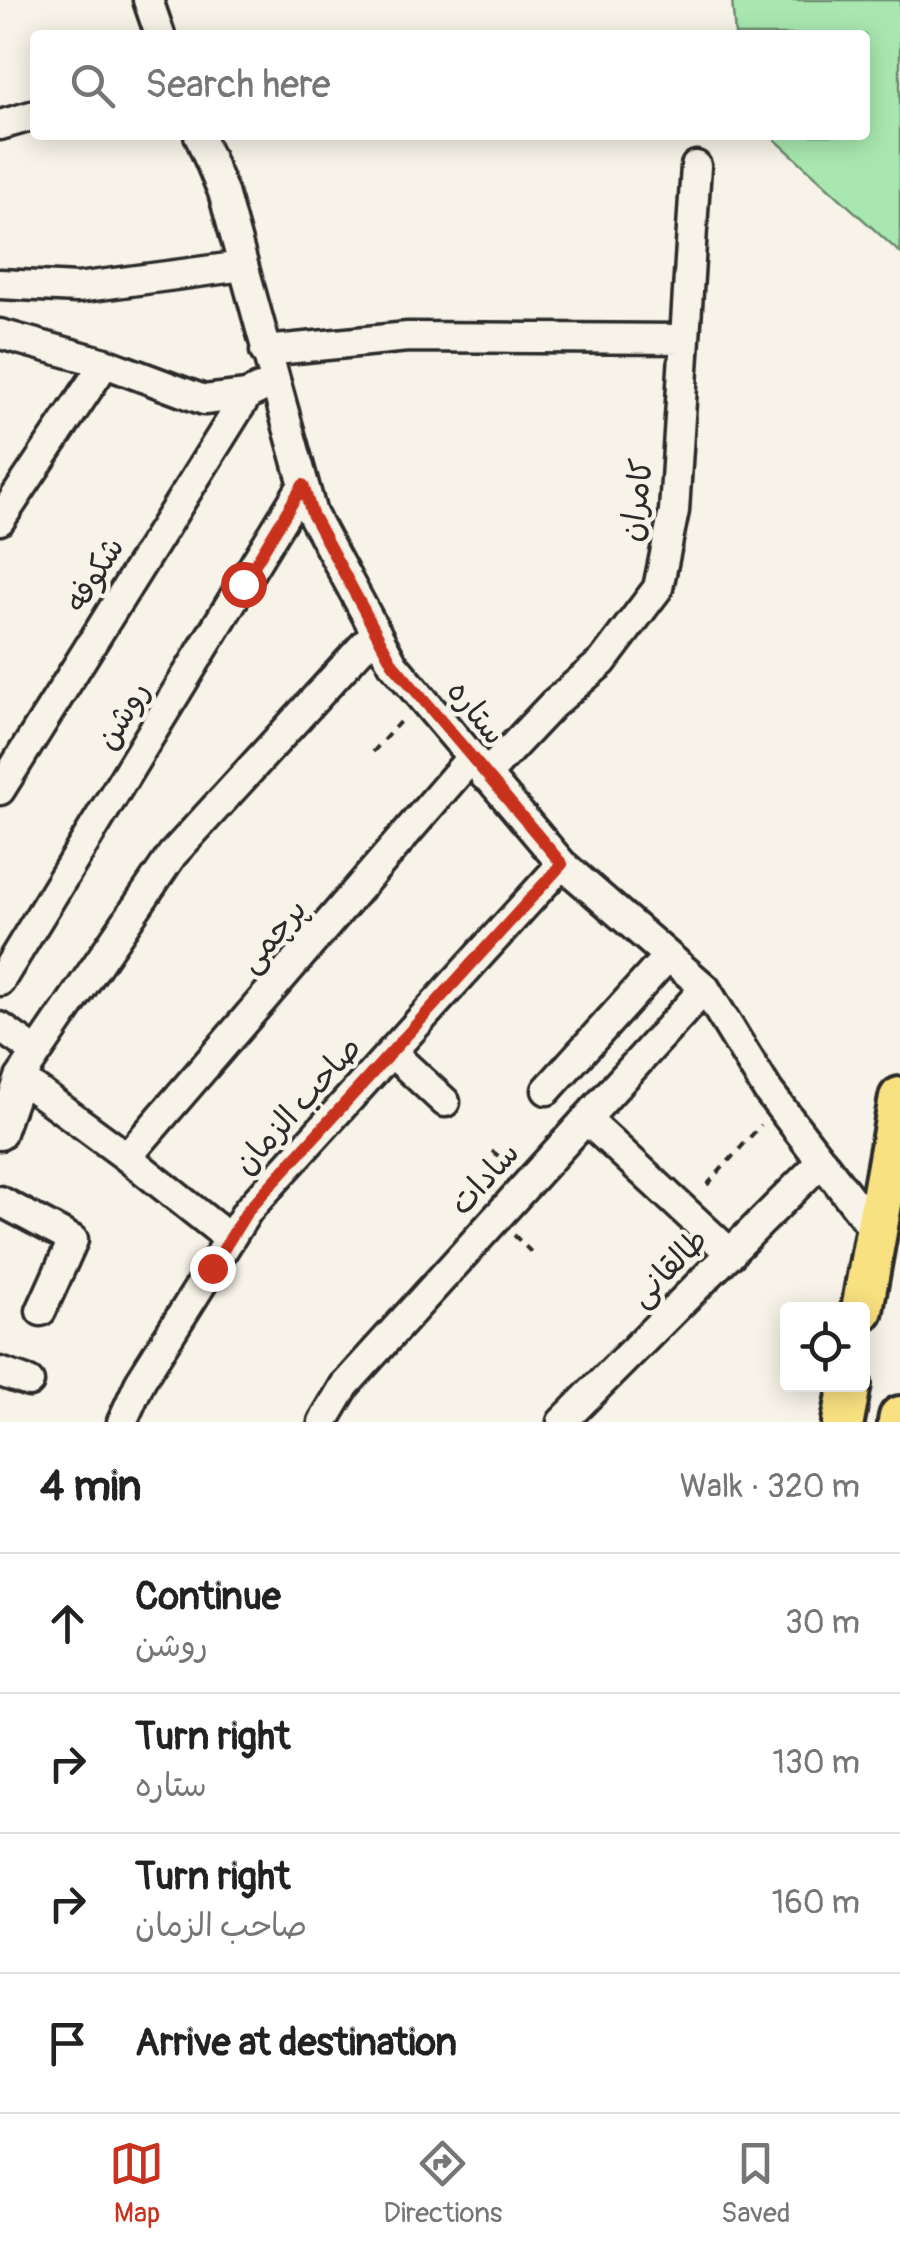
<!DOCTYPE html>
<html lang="en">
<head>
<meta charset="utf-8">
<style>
  :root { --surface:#fff; --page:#f2f2f2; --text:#222; --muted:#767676; --line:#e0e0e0; --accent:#c8321e }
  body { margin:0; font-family:Pangolin,"Playpen Sans Arabic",sans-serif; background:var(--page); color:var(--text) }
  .controls { position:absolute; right:30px; bottom:30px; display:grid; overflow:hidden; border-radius:10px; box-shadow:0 5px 25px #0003 }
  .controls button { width:90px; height:90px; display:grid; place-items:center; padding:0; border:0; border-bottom:2px solid var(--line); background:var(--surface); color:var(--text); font:50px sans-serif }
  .stop { position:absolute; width:30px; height:30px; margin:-22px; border:8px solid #c8321e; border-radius:50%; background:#fff }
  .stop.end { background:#c8321e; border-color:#fff; box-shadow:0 2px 10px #0008 }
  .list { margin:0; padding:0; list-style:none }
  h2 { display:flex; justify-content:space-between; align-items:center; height:130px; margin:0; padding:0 40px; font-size:42px }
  h2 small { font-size:32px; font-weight:400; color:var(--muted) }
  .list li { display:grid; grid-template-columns:65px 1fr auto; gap:30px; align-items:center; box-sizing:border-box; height:140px; padding:0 40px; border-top:2px solid var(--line) }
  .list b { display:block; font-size:38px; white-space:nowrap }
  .list p { margin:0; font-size:32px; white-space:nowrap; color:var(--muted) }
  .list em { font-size:32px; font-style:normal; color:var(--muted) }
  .icon { flex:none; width:55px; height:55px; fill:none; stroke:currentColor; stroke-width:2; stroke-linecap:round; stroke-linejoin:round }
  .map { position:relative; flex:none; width:900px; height:1422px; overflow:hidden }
  .search { position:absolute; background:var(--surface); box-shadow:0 5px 25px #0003; left:30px; right:30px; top:30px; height:110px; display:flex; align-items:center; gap:25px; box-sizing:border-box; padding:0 35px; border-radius:10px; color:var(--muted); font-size:38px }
  .sheet { height:690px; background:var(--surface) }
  nav { display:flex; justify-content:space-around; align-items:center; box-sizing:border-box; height:140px; border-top:2px solid var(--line); background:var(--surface); font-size:28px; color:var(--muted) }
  nav a { display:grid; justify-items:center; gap:5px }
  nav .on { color:var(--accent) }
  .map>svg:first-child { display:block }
</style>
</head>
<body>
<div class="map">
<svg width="900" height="1422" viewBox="0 0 900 1422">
  <rect width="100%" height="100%" fill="#f7f3e8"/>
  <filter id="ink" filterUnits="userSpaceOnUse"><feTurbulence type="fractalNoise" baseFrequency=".01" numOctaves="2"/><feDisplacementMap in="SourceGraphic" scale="20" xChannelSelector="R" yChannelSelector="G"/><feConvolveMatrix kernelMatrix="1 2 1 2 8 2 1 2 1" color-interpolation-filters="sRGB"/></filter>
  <g filter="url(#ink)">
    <path fill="#a8e8b0" stroke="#6a8a6e" stroke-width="2.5" d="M732,0h168v253l-130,-118h95v-100h-130z"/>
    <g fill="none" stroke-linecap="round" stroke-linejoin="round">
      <defs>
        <path id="minor" d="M148,0l12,35
          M0,125l35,-10
          M199,135l24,57 89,322 81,150 169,200 143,124 63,103 107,140
          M0,284l77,4 166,-22
          M0,334l105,29 99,37 43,-5 12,-6
          M265,351l143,-14 277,2
          M0,520l105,-157
          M485,776l68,-72 49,-42 56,-74 16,-77 22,-345
          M0,790l247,-395
          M0,981l303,-496
          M0,1027l37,26
          M392,1053l53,49
          M20,1078l107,79 103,82
          M547,1090l121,-134
          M586,1119l145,135
          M0,1135l20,-57 152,-223 204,-223
          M127,1157l343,-398
          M0,1201l73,39 -32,71
          M0,1372l29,10
          M122,1422l19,-42 107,-170 314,-346
          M323,1422l22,-37 360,-397
          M562,1422l260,-261"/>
        <path id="highway" d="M862,1310l38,-212
          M843,1422l7,-38
          M899,1422l1,-5"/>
      </defs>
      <use href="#minor" stroke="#2b2b2b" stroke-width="35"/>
      <use href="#highway" stroke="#2b2b2b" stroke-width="48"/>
      <path stroke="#2b2b2b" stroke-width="4" stroke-dasharray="8 8" stroke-linecap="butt" d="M373,752l31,-35
        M492,1151l18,14
        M707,1185l54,-60
        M514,1235l18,18"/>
      <use href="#minor" stroke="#f7f3e8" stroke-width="28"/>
      <use href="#highway" stroke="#f9e181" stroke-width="40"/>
    </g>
  </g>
  <g fill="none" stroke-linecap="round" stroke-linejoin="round" filter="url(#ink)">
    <path stroke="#c8321e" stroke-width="12" d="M212,1268l36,-58 314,-346 -169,-200 -81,-150 -9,-29 -60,99"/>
  </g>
  <g text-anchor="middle" stroke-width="9" stroke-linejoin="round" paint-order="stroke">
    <g font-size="32" fill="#2b2b2b" stroke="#f7f3e8">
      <text transform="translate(636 500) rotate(-82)" y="11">کامران</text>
      <text transform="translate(94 574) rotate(-58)" y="11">شکوفه</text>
      <text transform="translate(477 712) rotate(51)" y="11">ستاره</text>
      <text transform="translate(122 715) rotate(-59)" y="11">روشن</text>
      <text transform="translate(272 935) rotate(-49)" y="11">پرچمی</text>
      <text transform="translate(297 1105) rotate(-48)" y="11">صاحب الزمان</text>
      <text transform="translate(484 1178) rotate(-48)" y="11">سادات</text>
      <text transform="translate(668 1267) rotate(-45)" y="11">طالقانی</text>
    </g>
  </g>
</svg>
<div class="controls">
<button><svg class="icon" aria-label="locate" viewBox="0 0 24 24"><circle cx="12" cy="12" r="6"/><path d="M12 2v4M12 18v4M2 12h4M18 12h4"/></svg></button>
</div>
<div class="stop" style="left:243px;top:584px"></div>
<div class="stop end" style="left:212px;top:1268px"></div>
<div class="search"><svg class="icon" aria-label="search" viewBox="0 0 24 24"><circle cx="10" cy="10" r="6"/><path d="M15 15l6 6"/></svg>Search here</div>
</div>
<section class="sheet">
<h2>4 min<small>Walk · 320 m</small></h2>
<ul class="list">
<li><svg class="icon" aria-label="ahead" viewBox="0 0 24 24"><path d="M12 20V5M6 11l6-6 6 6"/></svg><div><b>Continue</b><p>روشن</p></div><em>30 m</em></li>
<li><svg class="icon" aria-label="right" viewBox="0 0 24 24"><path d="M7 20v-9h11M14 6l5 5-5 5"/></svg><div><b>Turn right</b><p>ستاره</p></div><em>130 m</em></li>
<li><svg class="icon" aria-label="right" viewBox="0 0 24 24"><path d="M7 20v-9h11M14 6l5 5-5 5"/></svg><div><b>Turn right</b><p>صاحب الزمان</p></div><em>160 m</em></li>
<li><svg class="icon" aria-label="arrive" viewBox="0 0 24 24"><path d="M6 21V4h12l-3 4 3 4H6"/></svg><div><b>Arrive at destination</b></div></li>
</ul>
</section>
<nav>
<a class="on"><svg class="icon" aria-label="map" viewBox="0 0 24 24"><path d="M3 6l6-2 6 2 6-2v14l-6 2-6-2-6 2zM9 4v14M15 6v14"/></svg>Map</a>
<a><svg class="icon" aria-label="directions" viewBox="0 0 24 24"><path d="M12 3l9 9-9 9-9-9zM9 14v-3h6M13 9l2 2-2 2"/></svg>Directions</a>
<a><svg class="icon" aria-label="saved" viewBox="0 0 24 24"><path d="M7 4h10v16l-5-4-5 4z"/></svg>Saved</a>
</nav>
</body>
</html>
